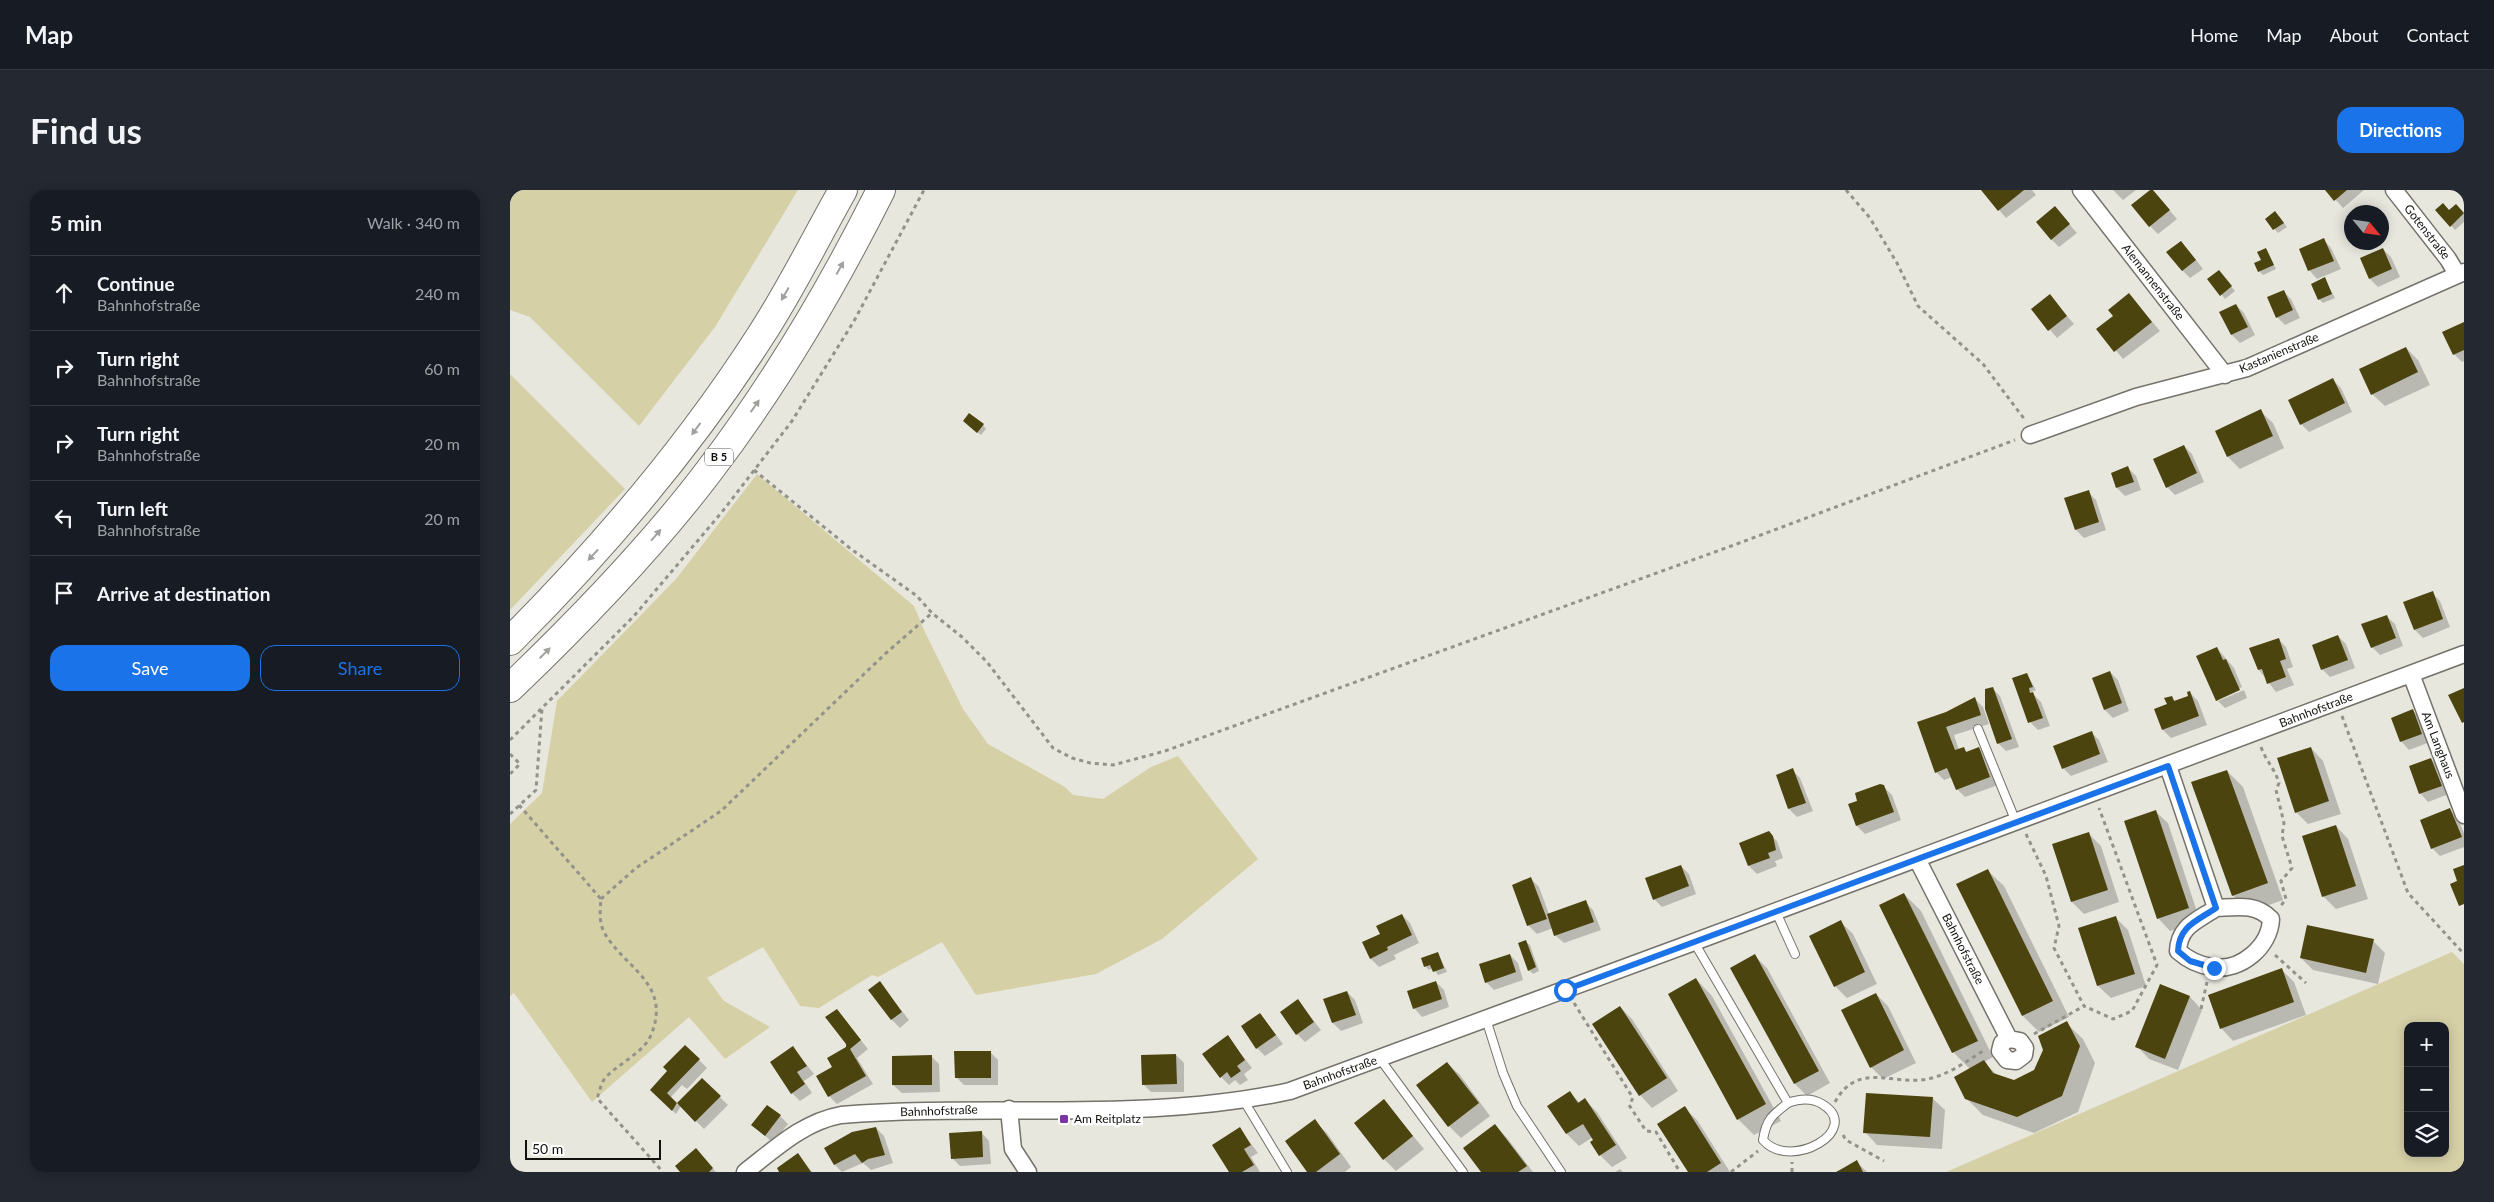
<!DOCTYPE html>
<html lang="en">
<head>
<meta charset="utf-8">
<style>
  :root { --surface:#171b24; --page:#242831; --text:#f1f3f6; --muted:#9ea1a6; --line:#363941; --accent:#1a73e8 }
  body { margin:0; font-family:Lato,sans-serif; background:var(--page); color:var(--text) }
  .controls { position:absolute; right:15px; bottom:15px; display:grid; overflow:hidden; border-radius:10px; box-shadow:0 2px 12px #0003 }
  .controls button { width:45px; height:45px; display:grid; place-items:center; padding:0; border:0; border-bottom:1px solid var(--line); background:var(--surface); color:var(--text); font:25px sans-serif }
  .compass { position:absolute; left:1834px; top:15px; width:45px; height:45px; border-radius:50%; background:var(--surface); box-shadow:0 2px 12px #0003; rotate:119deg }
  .scale { position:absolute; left:15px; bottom:12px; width:136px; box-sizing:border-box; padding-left:5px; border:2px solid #12110e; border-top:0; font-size:14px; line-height:18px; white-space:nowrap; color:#12110e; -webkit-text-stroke:4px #fff; paint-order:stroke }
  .stop { position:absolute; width:15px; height:15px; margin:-11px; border:4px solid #1a73e8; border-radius:50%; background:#fff }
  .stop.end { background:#1a73e8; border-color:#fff; box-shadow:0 1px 5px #0008 }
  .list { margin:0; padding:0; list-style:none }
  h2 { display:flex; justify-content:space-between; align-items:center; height:65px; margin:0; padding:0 20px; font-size:21px }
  h2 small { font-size:16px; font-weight:400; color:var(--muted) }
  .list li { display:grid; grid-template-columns:32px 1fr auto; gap:15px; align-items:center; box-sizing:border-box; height:75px; padding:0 20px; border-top:1px solid var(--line) }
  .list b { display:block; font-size:19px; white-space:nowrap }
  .list p { margin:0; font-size:16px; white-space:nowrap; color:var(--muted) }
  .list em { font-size:16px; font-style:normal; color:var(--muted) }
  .actions { display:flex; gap:10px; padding:15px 20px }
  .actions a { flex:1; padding:11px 0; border:1px solid var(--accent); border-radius:15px; text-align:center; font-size:18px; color:var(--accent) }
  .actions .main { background:var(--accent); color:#fff }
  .icon { flex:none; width:28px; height:28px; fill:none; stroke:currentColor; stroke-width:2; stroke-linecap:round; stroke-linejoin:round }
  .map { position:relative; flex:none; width:1954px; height:982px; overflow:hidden; border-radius:15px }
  header { display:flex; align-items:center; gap:30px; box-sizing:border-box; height:70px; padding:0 25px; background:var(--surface); border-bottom:1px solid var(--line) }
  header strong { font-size:24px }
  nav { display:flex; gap:28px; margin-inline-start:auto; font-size:18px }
  .intro { display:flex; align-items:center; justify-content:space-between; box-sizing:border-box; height:120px; padding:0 30px }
  h1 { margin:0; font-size:35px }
  .button { padding:12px 22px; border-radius:15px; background:var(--accent); color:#fff; font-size:18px; font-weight:700 }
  main { display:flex; gap:30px; padding:0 30px }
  aside { flex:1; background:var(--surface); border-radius:15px; box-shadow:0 2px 12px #0003 }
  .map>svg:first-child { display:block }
</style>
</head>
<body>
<header>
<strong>Map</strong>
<nav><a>Home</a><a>Map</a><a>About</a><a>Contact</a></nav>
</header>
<div class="intro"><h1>Find us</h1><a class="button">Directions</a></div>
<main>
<aside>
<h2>5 min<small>Walk · 340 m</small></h2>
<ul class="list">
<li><svg class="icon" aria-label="ahead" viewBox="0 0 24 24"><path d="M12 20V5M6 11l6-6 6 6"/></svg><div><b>Continue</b><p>Bahnhofstraße</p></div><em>240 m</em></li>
<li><svg class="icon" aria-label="right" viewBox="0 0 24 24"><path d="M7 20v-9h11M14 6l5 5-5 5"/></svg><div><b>Turn right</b><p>Bahnhofstraße</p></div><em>60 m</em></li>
<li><svg class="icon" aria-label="right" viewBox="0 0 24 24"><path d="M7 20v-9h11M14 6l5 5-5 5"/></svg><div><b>Turn right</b><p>Bahnhofstraße</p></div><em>20 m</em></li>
<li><svg class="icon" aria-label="left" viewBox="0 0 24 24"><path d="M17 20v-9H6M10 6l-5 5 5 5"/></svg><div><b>Turn left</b><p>Bahnhofstraße</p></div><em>20 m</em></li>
<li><svg class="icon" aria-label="arrive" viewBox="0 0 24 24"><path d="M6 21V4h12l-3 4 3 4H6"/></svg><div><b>Arrive at destination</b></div></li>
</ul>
<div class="actions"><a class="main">Save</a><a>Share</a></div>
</aside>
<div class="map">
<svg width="1954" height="982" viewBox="0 0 1954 982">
  <rect width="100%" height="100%" fill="#e8e7de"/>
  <path fill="#d6d0a7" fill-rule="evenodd" d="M0,0h288l-83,137 -76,99 -109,-109 -20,-7z
    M0,184l115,115 -115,121z
    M247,284l157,132 10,24 39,79 25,35 77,43 8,8 30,4 48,-32 27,-11 80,103 -96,80 -66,35 -120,21 -34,-53 -64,35 -6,-2 -53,33 -19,-2 -37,-59 -56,31 17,23 46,26 -45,32 -36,-42 -97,85 -78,-109 -4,3v-172l32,-31 15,-92 119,-122z
    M1942,762l12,12v208h-518zM1898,836h37v127h-37z"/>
  <path fill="#0003" d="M1472,0h50l4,5 -30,23z
    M1603,0h23l-13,10z
    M1642,0l25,29 -19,15 -8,-8z
    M1817,0h37l-21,18z
    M1946,16l8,8v8l-9,8 -18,-20 12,2z
    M1545,18l22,25 -18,14 -8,-8z
    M1769,26l8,11 -9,6 -12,-14z
    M1813,49l8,9 10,21 -24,10 -8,-9z
    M1873,59l8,8 9,20 -22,10 -8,-8 -8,-20z
    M1756,60l10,19 -13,6 -4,-4z
    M1679,61l14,18 -13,9 -8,-8z
    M1712,85l13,16 -10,8 -16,-20z
    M1815,89l10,19 -12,5 -4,-4z
    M1773,101l8,8 9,19 -15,7 -8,-8z
    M1540,106l24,28 -17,14 -24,-28z
    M1628,115l22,26 -37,28 -25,-30 17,-13z
    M1726,115l8,8 11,22 -15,8 -8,-8 -12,-22z
    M1954,133v38l-2,1 -8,-8z
    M1896,158l12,12 12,25 -45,21 -13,-12z
    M1823,190l8,8 11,24 -43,20 -8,-8z
    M1750,221l13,12 11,25 -44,21 -12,-12 -12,-25z
    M458,235h15l3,4 -5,6z
    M1674,256l8,8 12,28 -29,13 -8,-8z
    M1618,278l8,8 5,14 -16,6 -8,-8z
    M1578,302l8,8 10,30 -22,8 -8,-8z
    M1922,403l8,8 10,26 -27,11 -8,-8 -10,-27z
    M1876,426l9,8 8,22 -23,9 -8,-8z
    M1828,446l8,8 9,24 -25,9 -8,-8z
    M1768,449l8,8 7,20 -6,2 7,16 -18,7 -17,-22z
    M1707,458l17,20 8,19 -24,11v3l26,-11 3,8 -22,10 -8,-8z
    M1600,482l8,8 11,31 -16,7 -8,-8z
    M1517,484l9,16 -5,2 10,10 9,24 -12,4 -8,-8z
    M1482,498l8,8 19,51 -13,4 -8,-8z
    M1680,503l8,8 9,24 -36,13 -8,-8 -8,-21 13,-4 4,-8 4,5 14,-5z
    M1465,509l8,8 6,17 -35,11 5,15 4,-2 5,5 11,-5 8,8 11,29 -33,12 -8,-8 -5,-12 -8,3 -8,-8 11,-59z
    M1903,521l8,8 9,23 -21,8 -8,-9z
    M1581,542l8,8 9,22 -37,14 -8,-8z
    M1801,558l12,13 18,53 -33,10 -12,-12z
    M1921,569l8,8 10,27 -21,8 -8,-9z
    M1282,580l8,8 13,33 -16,6 -8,-8 -12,-33z
    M1717,581l16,16 40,113 -34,12 -16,-17z
    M1373,596l9,9 9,25 -36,14 -8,-8 2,-24z
    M1940,620l8,8 6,15v14l-24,9 -8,-8z
    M1645,621l13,12 32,98 -30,10 -12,-13z
    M1826,636l12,13 20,60 -32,10 -13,-13z
    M1258,643l9,8 6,17 -8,3 2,5 -20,8 -8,-8 -8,-23z
    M1578,643l13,13 18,56 -35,12 -12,-12z
    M1171,676l8,8 7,20 -34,13 -8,-8z
    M1477,680l17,16 65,131 -30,15 -16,-16z
    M1021,689l8,8 10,27 36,-12 8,8 8,20 -37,13 -9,-8 -2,-7 -16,6 -8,-8 -15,-41z
    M1394,704l17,17 72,146 -9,5 14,14 16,5 21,-10 31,-48 17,16 12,24 -17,49 -44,21 -51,-18 -17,-17 4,-29 -17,-17 -72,-146z
    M892,725l8,8 9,20 -25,12 2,4 -17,8 -8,-8 -7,-16 18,-9z
    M1605,727l13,13 18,56 -35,12 -13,-12 -18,-57z
    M1331,732l12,12 24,50 -30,14 -12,-12z
    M1863,751l12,12 -7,31 -65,-14 -12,-12z
    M1016,752l4,3 9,26 -6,3 -4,-4z
    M928,763l9,19 -9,3 -5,-7 -4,2 -4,-4z
    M1000,765l8,8 5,17 -29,10 -8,-8z
    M1245,766l12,12 63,115 -23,13 -12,-12 -63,-116z
    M1772,780l12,12 12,33 -73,26 -12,-13z
    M1186,789l16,17 69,125 -27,14 -16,-16z
    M926,792l8,8 5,17 -27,10 -8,-9z
    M370,793l29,37 -9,8 -8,-8z
    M1651,796l29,11 12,13 -24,60 -29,-11 -12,-13z
    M837,802l8,8 8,23 -22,8 -8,-8z
    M1366,804l12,12 28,57 -33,16 -12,-12z
    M788,811l23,29 -16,12 -8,-8z
    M1110,817l12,12 46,72 -26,17 -12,-13 -46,-71z
    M327,821l31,38 -11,9 16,26 -36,20 -8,-8 5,-28 13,-20v-4z
    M750,824l23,30 -18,12 -8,-8z
    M718,847l24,31 -8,6 4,6 -8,5 -5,-5 -6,5 -8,-8z
    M175,856l22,22 -20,21 -5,-4 -12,13 7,7 25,-25 26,25 -24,24 -23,-23 -5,8 -24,-24 17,-19z
    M283,858l21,26 -10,7 8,12 -12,8 -8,-8z
    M480,862l8,8v25h-34l-8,-8z
    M666,865l8,8v29h-33l-8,-8z
    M421,866l8,8 1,28 -38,1 -9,-8z
    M937,873l13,12 30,41 -29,22 -12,-12z
    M1060,903l10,10 5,-3 12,12 30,46 -15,9 -12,-12 -7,-18 -14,9 -12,-12z
    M1422,908l13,12 -3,39 -65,-4 -12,-13z
    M874,911l40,48 -28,22 -12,-12z
    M1174,918l13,12 33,52h-41z
    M270,926l8,8 -15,19 -20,-18z
    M804,931l13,12 24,34 -6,5h-37z
    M985,935l12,13 26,34h-51z
    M366,938l8,8 9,27 -22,7 -8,-7 -21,9 -7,-7 -9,-17z
    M730,939l18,24 -7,4 9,15h-30z
    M471,942l8,9 2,23 -31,2 -8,-8z
    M288,964l14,18h-31z
    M193,968l13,14h-34z
    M1347,972l10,10h-29z
    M1110,979l3,3h-8z"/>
  <path fill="#4c440f" d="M1471,0h43l-26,21z
    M1640,0h3l17,20 -21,17 -18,-22z
    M1815,0h22l-13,11z
    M1933,13l6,7 7,-6 8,9 -14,14 -15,-17z
    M1545,16l15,18 -19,16 -15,-18z
    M1765,21l9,12 -11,7 -8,-11z
    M1814,48l10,23 -26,10 -9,-22z
    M1671,51l15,19 -14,11 -16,-19z
    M1756,58l8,17 -16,7 -4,-9 7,-3 -4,-8z
    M1873,58l9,21 -23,10 -9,-21z
    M1709,80l13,16 -12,10 -13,-17z
    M1815,87l7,17 -14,6 -7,-16z
    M1774,100l9,20 -17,8 -9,-21z
    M1619,103l23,29 -38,30 -18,-23 17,-13 -5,-6z
    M1540,104l17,22 -19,15 -17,-22z
    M1726,114l12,23 -17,8 -12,-23z
    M1954,132v28l-11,5 -11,-23z
    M1896,157l12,25 -47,23 -12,-26z
    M1823,188l12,25 -45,22 -12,-25z
    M1751,219l12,27 -46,21 -12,-26z
    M459,223l15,11 -7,9 -14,-12z
    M1674,255l13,28 -31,15 -13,-29z
    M1618,276l6,16 -18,6 -5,-15z
    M1579,300l10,32 -24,8 -11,-32z
    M1923,401l10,28 -29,11 -11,-28z
    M1877,425l9,23 -25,10 -10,-24z
    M1828,445l10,25 -27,10 -9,-25z
    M1769,448l7,21 -6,2 6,16 -19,7 -5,-15 -4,1 -9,-22z
    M1707,457l6,13 3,-1 14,31 -24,11 -20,-45z
    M1600,481l12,32 -18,7 -12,-32z
    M1517,483l6,14 -4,1 1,5 3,-1 10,26 -15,5 -16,-45z
    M1483,497l19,52 -15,5 -12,-35v-20z
    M1954,498v34l-2,1 -14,-28z
    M1680,501l9,25 -37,14 -8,-21 13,-5 -3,-6 8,-2 2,5 14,-5 -1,-4z
    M1465,507l6,18 -35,12 9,23 9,-3 2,5 13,-5 11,30 -34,13 -9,-22 -12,5 -18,-51 29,-10z
    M1903,519l9,25 -22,8 -9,-24z
    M1582,541l8,23 -38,15 -9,-23z
    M1801,557l18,54 -34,12 -18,-55z
    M1921,568l11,28 -23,8 -10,-28z
    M1283,578l13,35 -18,6 -12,-34z
    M1717,580l41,113 -36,13 -41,-114z
    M1370,594l4,1 10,27 -38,14 -8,-22 9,-3 -2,-8z
    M1940,618l12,29 -31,12 -11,-29z
    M1646,620l33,98 -32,11 -33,-98z
    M1826,635l20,61 -34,11 -20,-61z
    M1259,641l4,5 3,14 -8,3 2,5 -22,8 -9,-23z
    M1579,642l19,58 -37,12 -19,-58z
    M1171,675l8,21 -36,14 -8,-22z
    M1954,675v39l-5,2 -9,-22 7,-3 -4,-12z
    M1478,679l65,132 -31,15 -66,-132z
    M1021,687l16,42 -20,7 -15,-41z
    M1394,703l74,148 -26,12 -73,-148z
    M1076,710l8,22 -40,14 -7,-22z
    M892,724l10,21 -25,12 1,3 -18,9 -8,-17 18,-8 -4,-8z
    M1606,726l19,58 -38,12 -19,-58z
    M1331,730l24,52 -31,15 -25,-51z
    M1797,735l67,14 -8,34 -66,-15z
    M1016,750l10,27 -8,4 -10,-28z
    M928,762l6,16 -11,4 -3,-7 -6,2 -3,-9z
    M1000,764l6,18 -31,11 -6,-19z
    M1245,764l64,117 -25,13 -64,-116z
    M1772,778l12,34 -74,27 -12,-34z
    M1186,788l70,126 -29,16 -69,-126z
    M370,791l22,31 -11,8 -23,-30z
    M926,791l6,18 -29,10 -6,-18z
    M1650,794l30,12 -25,63 -30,-12z
    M837,801l9,24 -24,8 -9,-24z
    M1366,803l28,57 -34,18 -29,-58z
    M788,809l16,23 -18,13 -16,-23z
    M1110,816l47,72 -28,18 -47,-72z
    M327,819l24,31 -11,9 16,27 -38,21 -12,-21 16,-9 -5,-9 19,-11v-3l-21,-27z
    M750,823l16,22 -20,14 -15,-23z
    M1557,831l13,25 -18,50 -45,21 -52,-18 -11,-22 30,-17 9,13 21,7 20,-10 9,-20 -5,-14z
    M718,845l17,25 -8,6 4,5 -10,7 -4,-6 -7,6 -18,-24z
    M175,855l15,14 -33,34 10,10 -5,8 -22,-21 17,-19 -4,-4z
    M283,856l14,20 -10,6 8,12 -14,10 -21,-32z
    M444,861h37v27h-36z
    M666,864l1,30 -35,1 -1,-30z
    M422,865v30h-40v-29z
    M937,872l32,41 -31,24 -32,-42z
    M192,888l19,18 -26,26 -18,-19z
    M1060,901l8,12 7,-5 31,47 -17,11 -9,-14 3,-2 -10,-16 -17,10 -19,-28z
    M1356,903l67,4 -3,40 -67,-4z
    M874,909l29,37 -30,24 -29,-37z
    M257,915l14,10 -16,21 -14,-11z
    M1175,916l36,57 -14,9h-19l-31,-48z
    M805,929l25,35 -24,18h-9l-22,-31z
    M985,934l32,42 -9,6h-37l-18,-24z
    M366,937l9,28 -17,4 -6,4 -7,-9 -21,11 -10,-17 28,-16z
    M730,937l11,18 -7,4 10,16 -12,7h-13l-17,-27z
    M472,941l1,26 -32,2 -2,-26z
    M186,958l17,20 -4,4h-29l-5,-6z
    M288,963l13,19h-32l-2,-4z
    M1347,970l6,12h-27l9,-5z"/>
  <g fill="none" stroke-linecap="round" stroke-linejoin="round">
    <defs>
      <path id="lane" d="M1468,539l38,93
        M1266,722l19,42
        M1184,752l94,161c-16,12 -22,17 -25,37 28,32 101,-11 59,-36 -10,-6 -23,-5 -34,-1
        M976,829l17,54 14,33 44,66
        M870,869l83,113
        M734,911l43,71"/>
      <path id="street" d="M1571,0l144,185
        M1884,0l54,69 9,15
        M1520,245l106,-38 111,-29 217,-96
        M1901,484l53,141
        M1658,576l48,142c-19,13 -37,18 -38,43 10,9 20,14 34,16 29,5 58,-21 59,-48 -15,-16 -34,-12 -55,-11
        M1407,669l92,180 -7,4 -2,8 7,9 9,1 8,-6 1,-7 -5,-7 -11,-2
        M499,919l4,40 15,23
        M235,982c30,-23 58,-50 96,-57 149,-12 303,8 449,-24l404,-149 770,-288"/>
      <path id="highway" d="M0,451c94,-94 179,-194 251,-306 30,-46 55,-97 82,-145
        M0,498c71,-68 140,-139 199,-217 67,-88 123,-183 172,-281"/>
    </defs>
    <use href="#lane" stroke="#74726a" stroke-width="10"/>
    <use href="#street" stroke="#74726a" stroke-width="19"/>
    <use href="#highway" stroke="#74726a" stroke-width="30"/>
    <path stroke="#93928b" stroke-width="3" stroke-dasharray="4 4" stroke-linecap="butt" d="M1336,0l24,28 27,45 21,43 65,58 42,56
      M244,280l97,79 66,47 15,17 30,24 25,25 66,86 19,10 18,5 23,2 52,-14 569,-206 281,-105
      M1832,526l66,177 56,61
      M0,550l124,-124 88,-104 70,-91 62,-100 70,-131
      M1751,557c5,14 14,22 18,36l-3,7 8,33 -2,13 10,32 -11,13 5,18 -6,8
      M0,564l10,10 -10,10
      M9,615l82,94c-1,10 -2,21 2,31 18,37 70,52 48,105 -8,20 -41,32 -49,48 -2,5 -3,11 -5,15l66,74
      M0,624l26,-24 6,-82
      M1516,644l20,42 13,50 -5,22 30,58 29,13 19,-8 25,-46 -58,-157
      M91,709l35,-31 85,-57 164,-157 47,-41
      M1765,765l31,28
      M1064,813l59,95 -4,7 17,26 10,1 24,40
      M1691,819l6,-27
      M1524,844l50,-28
      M1325,912c24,-43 60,-14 97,-24 19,-5 35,-17 51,-27
      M1333,945l3,5 38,21
      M1221,982l27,-21
      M1282,982v-10"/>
    <use href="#lane" stroke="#fff" stroke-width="8"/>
    <use href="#street" stroke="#fff" stroke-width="16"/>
    <use href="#highway" stroke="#fff" stroke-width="28"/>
  </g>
  <defs><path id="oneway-solid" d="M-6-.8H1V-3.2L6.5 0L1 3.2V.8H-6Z" transform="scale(1.25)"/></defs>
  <g fill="#a0a09f">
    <use href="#oneway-solid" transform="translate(330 78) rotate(-61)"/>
    <use href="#oneway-solid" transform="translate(275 104) rotate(120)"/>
    <use href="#oneway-solid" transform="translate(245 216) rotate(-55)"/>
    <use href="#oneway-solid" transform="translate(186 239) rotate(126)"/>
    <use href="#oneway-solid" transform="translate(146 345) rotate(-49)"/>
    <use href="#oneway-solid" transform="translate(83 365) rotate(133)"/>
    <use href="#oneway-solid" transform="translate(35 463) rotate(-45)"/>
  </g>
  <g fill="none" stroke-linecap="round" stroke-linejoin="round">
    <path stroke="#1a73e8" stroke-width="6" d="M1055,800l603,-224 48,142c-19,13 -37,18 -38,43l12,10 24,7"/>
  </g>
  <rect fill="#7c33a5" stroke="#fff" stroke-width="2" x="549" y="924" width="10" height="10" rx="2.5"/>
  <g text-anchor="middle" stroke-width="5" stroke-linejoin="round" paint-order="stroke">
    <rect fill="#fff" stroke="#595856" stroke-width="1" x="195" y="258.5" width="28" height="17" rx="4"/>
    <g font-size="11" font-weight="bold" fill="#12110e">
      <text x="209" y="271">B 5</text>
    </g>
    <g font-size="12" fill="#12110e" stroke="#fff">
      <text transform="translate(1917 42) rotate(52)" y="4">Gotenstraße</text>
      <text transform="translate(1643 92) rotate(52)" y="4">Alemannenstraße</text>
      <text transform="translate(1769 163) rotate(-23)" y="4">Kastanienstraße</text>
      <text transform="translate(1806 520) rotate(-21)" y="4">Bahnhofstraße</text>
      <text transform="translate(1928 555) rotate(69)" y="4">Am Langhaus</text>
      <text transform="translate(1453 759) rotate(63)" y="4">Bahnhofstraße</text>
      <text transform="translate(830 883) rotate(-20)" y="4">Bahnhofstraße</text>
      <text transform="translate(429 921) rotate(-2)" y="4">Bahnhofstraße</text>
    </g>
    <g font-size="12" fill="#12110e" stroke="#fff" text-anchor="start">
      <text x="564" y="933">Am Reitplatz</text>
    </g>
  </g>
</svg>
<div class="controls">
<button>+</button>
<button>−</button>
<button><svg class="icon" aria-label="layers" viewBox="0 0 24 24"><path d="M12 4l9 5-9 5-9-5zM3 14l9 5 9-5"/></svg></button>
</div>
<svg class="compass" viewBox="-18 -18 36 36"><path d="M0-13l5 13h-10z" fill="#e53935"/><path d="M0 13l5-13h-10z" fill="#9ea1a6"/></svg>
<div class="scale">50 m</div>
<div class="stop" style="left:1055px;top:800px"></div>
<div class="stop end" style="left:1704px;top:778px"></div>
</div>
</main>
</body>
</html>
